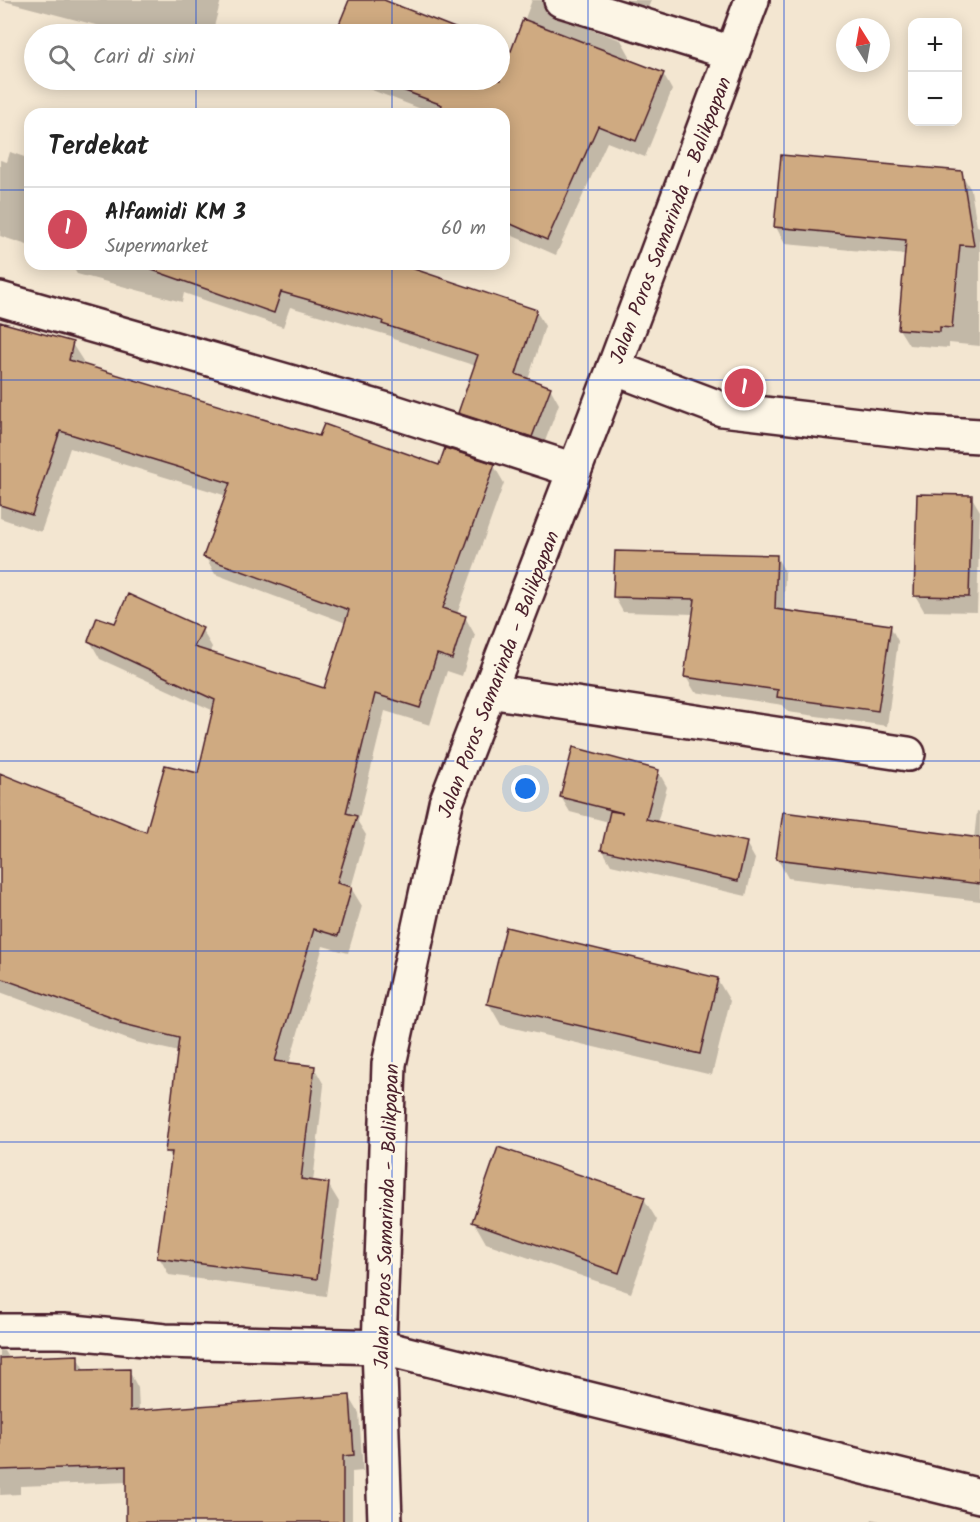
<!DOCTYPE html>
<html lang="id">
<head>
<meta charset="utf-8">
<style>
  :root { --surface:#fff; --page:#f2f2f2; --text:#222; --muted:#767676; --line:#e0e0e0; --accent:#d1495b }
  body { margin:0; font-family:Kalam,sans-serif; background:var(--page); color:var(--text) }
  .controls { position:absolute; right:18px; top:18px; display:grid; overflow:hidden; border-radius:12px; box-shadow:0 3px 15px #0003 }
  .controls button { width:54px; height:54px; display:grid; place-items:center; padding:0; border:0; border-bottom:2px solid var(--line); background:var(--surface); color:var(--text); font:30px sans-serif }
  .compass { position:absolute; left:836px; top:18px; width:54px; height:54px; border-radius:50%; background:var(--surface); box-shadow:0 3px 15px #0003; rotate:349deg }
  .you { position:absolute; left:526px; top:789px; width:21px; height:21px; margin:-15px; border:4px solid #fff; border-radius:50%; background:#1a73e8; box-shadow:0 0 0 9px #1a73e833 }
  .badge { display:grid; place-items:center; width:39px; height:39px; border-radius:50%; background:var(--accent); color:#fff; font-size:20px; font-weight:700 }
  .pin { position:absolute; translate:-50% -50%; border:3px solid #fff; box-shadow:0 2px 6px #0006 }
  .list { margin:0; padding:0; list-style:none }
  h2 { display:flex; justify-content:space-between; align-items:center; height:78px; margin:0; padding:0 24px; font-size:26px }
  h2 small { font-size:20px; font-weight:400; color:var(--muted) }
  .list li { display:grid; grid-template-columns:39px 1fr auto; gap:18px; align-items:center; box-sizing:border-box; height:84px; padding:0 24px; border-top:2px solid var(--line) }
  .list b { display:block; font-size:22px; white-space:nowrap }
  .list p { margin:0; font-size:20px; white-space:nowrap; color:var(--muted) }
  .list em { font-size:20px; font-style:normal; color:var(--muted) }
  .icon { flex:none; width:33px; height:33px; fill:none; stroke:currentColor; stroke-width:2; stroke-linecap:round; stroke-linejoin:round }
  .map { position:relative; flex:none; width:980px; height:1522px; overflow:hidden }
  .search { position:absolute; background:var(--surface); box-shadow:0 3px 15px #0003; left:24px; top:24px; width:486px; height:66px; display:flex; align-items:center; gap:15px; box-sizing:border-box; padding:0 21px; border-radius:33px; color:var(--muted); font-size:22px }
  .panel { position:absolute; background:var(--surface); box-shadow:0 3px 15px #0003; left:24px; top:108px; width:486px; height:162px; border-radius:18px }
  .map>svg:first-child { display:block }
</style>
</head>
<body>
<div class="map">
<svg width="980" height="1522" viewBox="0 0 980 1522">
  <rect width="100%" height="100%" fill="#f3e6d1"/>
  <filter id="ink" filterUnits="userSpaceOnUse"><feTurbulence type="fractalNoise" baseFrequency=".0167" numOctaves="2"/><feDisplacementMap in="SourceGraphic" scale="12" xChannelSelector="R" yChannelSelector="G"/><feConvolveMatrix kernelMatrix="1 2 1 2 8 2 1 2 1" color-interpolation-filters="sRGB"/></filter>
  <g filter="url(#ink)">
    <path fill="#0003" d="M0,0h221l-9,34h-93l-8,-5z
      M350,0h30l86,34h-130z
      M532,0h31l-11,11v5l69,24 9,16 -2,5 35,13 9,16 -27,67 -38,-15 -51,113 -52,-23v-118h-70l-88,-34h154v-32l12,5z
      M582,0h69l-7,19z
      M10,152l20,7v87l-30,-10v-76l7,2z
      M961,173l10,17 6,36 3,1v119l-31,-3v5l-40,-3 -10,-16 7,-74 -121,-11 -9,-17z
      M71,264h319l146,47 9,15 -17,54 22,8 9,16 -18,48 -73,-24 -9,-15 17,-47 -83,-27 -2,-3 -101,-29 -7,20 -99,-34 -2,9 -105,-28z
      M0,323l72,21 11,17 -1,4 238,73 120,29 54,-1 10,17 -47,131 8,3 10,18 -13,41 -15,-5 -17,54 -45,-14 -27,111 8,13 -15,53 11,18 -14,47 -25,-7 -34,118 25,3 10,18 -11,97 15,2 11,18 -13,94 -157,-21 -10,-18 13,-96 -5,-10 12,-99 -47,-11 -132,-49v-212l147,54 52,-59 15,-64 -114,-52 -10,-18 26,-17 86,6 10,17 -3,7 116,36 21,-67 -131,-49 -10,-18 22,-60 -157,-48 -29,84 -41,-14z
      M971,496l9,15 -3,101 -53,-1 -9,-16z
      M776,556l9,16 -1,40 106,14 8,15 -11,85 -99,-14 -5,-7 -88,-13 -9,-15 8,-63 -71,-2 -9,-16z
      M658,771l9,16 -10,36 89,20 9,16 -9,37 -135,-31 -9,-16 7,-27 -39,-10 -9,-15z
      M977,811l3,1v89l-192,-23 -11,-20 197,-19z
      M717,979l13,22 -18,74 -211,-50 -12,-21z
      M644,1199l13,21 -26,73 -145,-50 -12,-21z
      M0,1350l4,1 5,8 68,-2 8,14h44l9,17 1,24 210,-16 10,17 4,58 -11,1v50h-135l-61,-41 -136,5v8l-20,1z
      M872,1519l12,3h-13z"/>
    <path fill="#cfaa81" stroke="#4a1f2b" stroke-width="1.5" d="M349,0h35l86,34h-135z
      M523,19l141,54 -28,68 -38,-15 -51,114 -43,-19v-107h-66l4,-9 -66,-25h124v-34l11,5z
      M781,155l181,16 12,75 -14,-1 -8,83 -12,-1v5l-42,-3 8,-89 -132,-13z
      M153,264h246l138,46 -21,64 35,13 -19,50 -74,-24 20,-58 -96,-31 1,-3 -102,-29 -7,21 -122,-43z
      M0,322l73,20 -4,18 250,76 5,-12 115,41 6,-17 50,16 -52,144 23,8 -14,43 -15,-5 -17,54 -45,-14 -29,119 11,3 -20,67 15,4 -14,49 -24,-7 -39,132 40,5 -14,113 28,4 -12,96 -160,-21 15,-106h-7l14,-114 -59,-15 1,-2 -121,-43v-205l146,59 19,-67 33,8 17,-73 -127,-59 9,-24 18,6 13,-29 75,34 -9,19 130,41 25,-78 -146,-53 27,-74 -170,-52 -28,84 -32,-10z
      M917,494l55,1 -3,102 -55,-1z
      M615,551l162,4 -2,54 116,16 -13,86 -101,-14 1,-7 -94,-13 11,-78 -82,-2z
      M573,747l86,23 -13,49 101,23 -9,39 -137,-31 9,-39 13,2 -63,-16z
      M783,812l197,26v46l-204,-25z
      M506,927l212,51 -18,76 -213,-50z
      M498,1147l147,50 -26,76 -147,-51z
      M78,1355v15l52,-1v42l220,-16 4,60 -11,1v66h-217v-56l-126,4v-112z"/>
    <g fill="none" stroke-linecap="round" stroke-linejoin="round">
      <defs>
        <path id="minor" d="M561,0l171,53
          M0,299l391,112 183,59
          M614,368l108,41 206,24 52,3
          M489,691l419,63
          M0,1331h63l102,10 214,6 601,149"/>
        <path id="trunk" d="M385,1522l-6,-175 10,-283 57,-261 168,-435 138,-368"/>
      </defs>
      <use href="#minor" stroke="#4a1f2b" stroke-width="38"/>
      <use href="#trunk" stroke="#4a1f2b" stroke-width="38"/>
      <use href="#minor" stroke="#fcf5e5" stroke-width="33"/>
      <use href="#trunk" stroke="#fcf5e5" stroke-width="33"/>
    </g>
  </g>
  <path fill="none" stroke="#1d4ed8" stroke-width="1.5" stroke-opacity="0.55" d="M196,0v34M392,0v34M588,0v1522M784,0v1522M196,80v34M392,80v34M0,190h30M504,190h476M196,264v1258M392,264v1258M0,380h980M0,571h980M0,761h980M0,951h980M0,1142h980M0,1332h980"/>
  <g text-anchor="middle" stroke-width="4.5" stroke-linejoin="round" paint-order="stroke">
    <g font-size="20" fill="#4a1f2b" stroke="#fcf5e5">
      <text transform="translate(670 220) rotate(-69)" y="7">Jalan Poros Samarinda - Balikpapan</text>
      <text transform="translate(498 674) rotate(-69)" y="7">Jalan Poros Samarinda - Balikpapan</text>
      <text transform="translate(386 1216) rotate(-88)" y="7">Jalan Poros Samarinda - Balikpapan</text>
    </g>
  </g>
</svg>
<div class="controls">
<button>+</button>
<button>−</button>
</div>
<svg class="compass" viewBox="-18 -18 36 36"><path d="M0-13l5 13h-10z" fill="#e53935"/><path d="M0 13l5-13h-10z" fill="#767676"/></svg>
<div class="you"></div>
<div class="pin badge" style="left:744px;top:388px">1</div>
<div class="search"><svg class="icon" aria-label="search" viewBox="0 0 24 24"><circle cx="10" cy="10" r="6"/><path d="M15 15l6 6"/></svg>Cari di sini</div>
<section class="panel">
<h2>Terdekat<small></small></h2>
<ul class="list">
<li><span class="badge">1</span><div><b>Alfamidi KM 3</b><p>Supermarket</p></div><em>60 m</em></li>
</ul>
</section>
</div>
</body>
</html>
